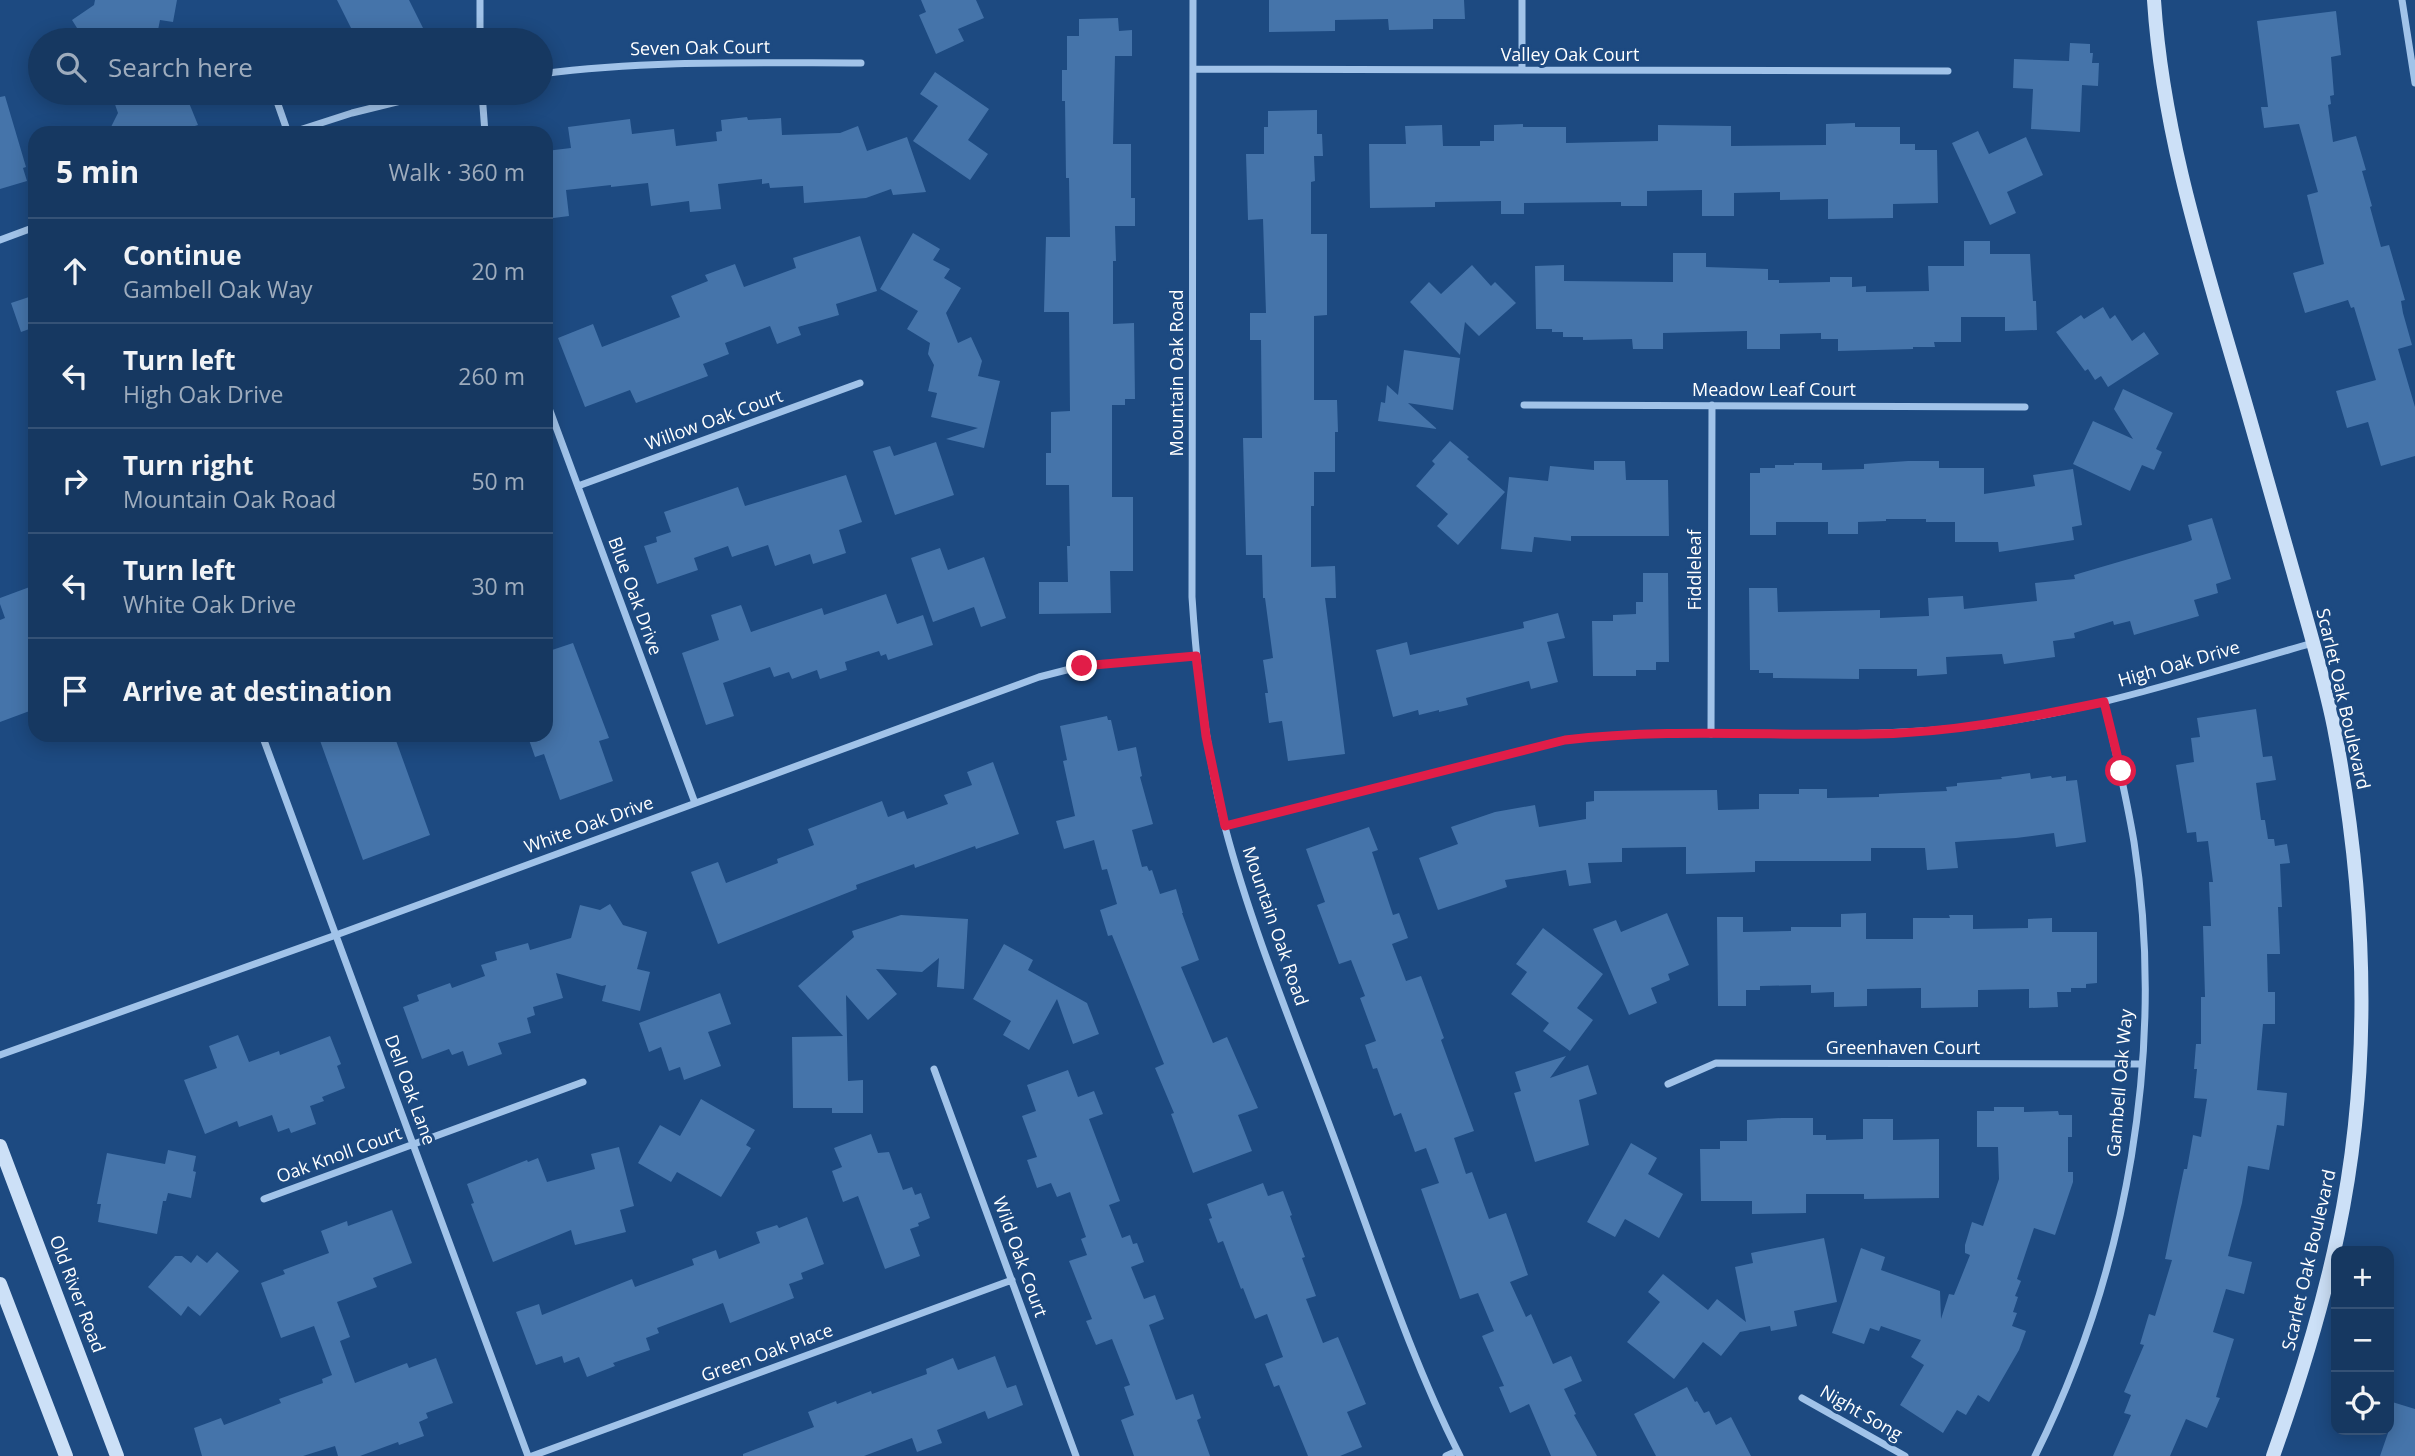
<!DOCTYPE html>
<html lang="en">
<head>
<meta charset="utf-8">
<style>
  :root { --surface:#163861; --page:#1f3f67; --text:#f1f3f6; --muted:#9eacbd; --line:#355276 }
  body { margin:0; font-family:"Open Sans",sans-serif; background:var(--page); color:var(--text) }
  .controls { position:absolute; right:21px; bottom:21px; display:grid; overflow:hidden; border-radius:14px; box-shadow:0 4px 18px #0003 }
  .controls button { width:63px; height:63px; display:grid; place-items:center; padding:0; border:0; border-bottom:2px solid var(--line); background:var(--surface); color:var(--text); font:35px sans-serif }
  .stop { position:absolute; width:21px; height:21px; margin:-16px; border:5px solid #e11d48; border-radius:50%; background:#fff }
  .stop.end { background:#e11d48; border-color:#fff; box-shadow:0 2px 7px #0008 }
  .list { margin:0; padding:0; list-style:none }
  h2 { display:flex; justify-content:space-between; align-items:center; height:91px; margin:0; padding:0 28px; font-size:30px }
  h2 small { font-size:23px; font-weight:400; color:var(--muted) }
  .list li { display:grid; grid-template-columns:46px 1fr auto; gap:21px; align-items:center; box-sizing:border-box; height:105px; padding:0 28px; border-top:2px solid var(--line) }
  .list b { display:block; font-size:26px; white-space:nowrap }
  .list p { margin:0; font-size:23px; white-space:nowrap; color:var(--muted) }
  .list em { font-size:23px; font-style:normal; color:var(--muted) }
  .icon { flex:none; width:38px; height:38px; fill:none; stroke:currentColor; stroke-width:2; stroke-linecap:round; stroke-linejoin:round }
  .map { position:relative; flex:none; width:2415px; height:1456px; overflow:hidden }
  .search { position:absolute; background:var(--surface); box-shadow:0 4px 18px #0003; left:28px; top:28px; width:525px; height:77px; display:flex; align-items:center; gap:18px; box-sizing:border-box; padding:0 24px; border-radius:38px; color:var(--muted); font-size:26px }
  .panel { position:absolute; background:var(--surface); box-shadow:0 4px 18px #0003; left:28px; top:126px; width:525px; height:616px; border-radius:21px }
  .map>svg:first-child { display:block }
</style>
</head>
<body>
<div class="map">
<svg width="2415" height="1456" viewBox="0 0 2415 1456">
  <rect width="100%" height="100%" fill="#1d4a81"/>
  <path fill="#4574aa" d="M95,0h82l-4,22 -13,-2 -4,20h-81l2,-12 -5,-8 22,-15z
    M337,0h72l17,34 -12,6h-57z
    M921,0h55l8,18 -26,11 6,12 -28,13 -17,-39 7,-3z
    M1269,0h195l1,19h-32v10l-44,1 -1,-11 -53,1v11l-66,1z
    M2336,11l5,44 -10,2 3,38 -4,1 1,8 -3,1 5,37 23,-6 10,34 -4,1 10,35 -2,1 11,40 8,-2 16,55 -4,1 2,12 9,32 -14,4 17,58v49l-34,10 -13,-44 -21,6 -11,-37 40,-11 -22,-73 -3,1 -3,-8 -43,13 -12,-40 31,-9 -17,-69 11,-3 -19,-68 -35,4 -3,-21h7l-11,-86z
    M1118,18l1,13 13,-1v26h-17l-2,88h18v54h4v28h-20l1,35h-3v63l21,-1 1,76h-10v6h-13v92h21v74h-23l1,42 -72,1v-32h29l-1,-36h3l-1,-61h-23v-32h5v-41l19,-1 -1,-99h-25l2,-75h24l-1,-59h-3l-1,-77h-3v-31h5v-34h12v-17z
    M2070,43l20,1v9h3l-1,10h7l-1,23 -16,-1 -2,47 -49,-3 2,-40 -20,-1 1,-29 55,2z
    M935,72l54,37 -21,31 20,14 -18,26 -57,-39 25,-35 -18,-12z
    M111,93h74l13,32 -24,8h-66l10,-20z
    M5,96l21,71 -3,1 4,13 -27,8v-92z
    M1317,110v24h5l1,22h-9l1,25 -4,1v52h16v81l-13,1v84h23l1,32h-3v40h-21v34h-3v61l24,-1 1,32h-11l20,156 -57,7 -6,-40 -13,2 -4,-30h3l-5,-33 10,-2 -8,-60h-2l-1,-43h-16l-3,-117h19l-1,-98h-11v-27h16l-3,-94 -15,1 -2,-66h18v-27h4v-16z
    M747,117l1,3 33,-2 1,17 58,-2 18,-7 9,25 40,-14 19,55 -33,3 -2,-6 -25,9 -62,5 -1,-17 -33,2 -1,-5 -7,1v-5l-44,5 3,25 -31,3 -1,-11 -38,5 -3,-23 -37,4v-2l-45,5 3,26 -23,3v-68l25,-3 -3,-21 62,-8 2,15 42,-5 2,17 41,-5 -1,-9 6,-1 -1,-11z
    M1855,123v4h45v17h15v6h22l1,53 -45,1v14l-65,1v-20l-48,1v-8l-46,1v23h-32v-26l-55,1v15h-26v-4l-97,1v11h-23v-13l-66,1v5l-65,1 -1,-64h37l-1,-18 37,-1 1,21h37v-5h14v-16l29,-1v3h43v16l92,-2v-16l73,1v20l95,-1v-21z
    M1978,131l11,23 37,-17 17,38 -36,17 9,21 -26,12 -38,-82z
    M913,233l27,16 -7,11 17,9 -6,9 17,10 -15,25 12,30 13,-6 11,24 -4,15 22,5 -16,67 -38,-9 32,-11 -47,-11 6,-24 -9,-2 6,-26 -6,-11 2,-11 -23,-14 11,-18 -38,-22z
    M860,236l17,55 -41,13 3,11 -41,12 3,8 -24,9 -7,-18 -45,17 4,11 -26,10 5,12 -72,27 -6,-13 -45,17 -27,-69 35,-14 9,23 78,-30 -9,-21 37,-15 -3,-6 30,-11 9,23 52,-19 -3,-10z
    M1964,241h26v13h40l3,47h3l1,29 -32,1v-14h-44v25h-27l1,5h-22v2l-75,2v-12h-17v-6l-41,1v15h-33v-18l-84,2v16h-30l-1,-10 -49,1v-3h-20v-5h-11v-3h-16l-1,-63 29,-1v16l109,1v-29h33v14l62,2v11h11v3l51,-1v-5h22v10l14,-1v6l63,-1 -1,-25h36z
    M1472,265l19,21 4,-4 21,21 -37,33 -14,-14 -5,33 -50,-53 19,-20 12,12z
    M35,295v32l-14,5 -10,-29z
    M2103,307l7,12 5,-4 17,26 12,-9 15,22 -51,33 -7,-11 -6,4 -7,-11 -3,2 -29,-39 25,-17 3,4z
    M1404,350l56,8 -7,52 -45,-7 29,26 -59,-8 3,-19 4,1 2,-18 11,10z
    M2123,389l50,24 -17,36 6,3 -8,18 -12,-5 -12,26 -57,-27 20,-43 40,18 -19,-30z
    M1450,441l19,16 -2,2 38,33 -47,53 -21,-19 11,-12 -32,-28 19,-22 -3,-3z
    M936,442l18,53 -59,20 -22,-64 17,-5 4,10z
    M1594,461h31l1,19h42l1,56h-98v5l-37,-4 -2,15 -31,-3 8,-72 39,4 2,-15 44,4z
    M1908,461h31v7h45v26l51,-8 -2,-11 40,-6 9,56 -10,2 2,13 -75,12 -1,-10h-43v-20h-29v-3h-40v2l-28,1v12h-30v-12h-52v13h-26v-62h10v-5h15v-3h19v-2h28v7l42,-1v-5z
    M846,475l16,47 -23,8 7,23 -33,11 -3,-10 -35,12 -7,-21 -36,12 -4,-11 -34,12 4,12 -41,14 -13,-38 13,-4 -1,-5 15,-5 -7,-20 74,-25 7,19z
    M2212,518l19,61 -15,5 2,9 -24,7 5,16 -65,19 -4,-14 -16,4 -1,-4 -39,12 1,5 -22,3 2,16 -51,7 -2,-10 -56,3 1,17 -30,2v-7h-58v10l-86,-1v-5h-14v-3h-9l-1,-82h28l1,24 102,-2v8l49,-2 -1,-18 35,-2 1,13 73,-8 -2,-18 40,-4 -1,-4 113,-33 5,-2 -4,-15z
    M940,548l8,22 36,-13 22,61 -25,9 -7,-20 -41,15 -22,-64z
    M1643,573h25l1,89h-13v8h-20v6h-43l-1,-55h21v-6l23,-1v-12h7z
    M35,585v124l-35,13v-102l5,-2 -5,-14v-6z
    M886,594l11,30 26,-9 10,30 -45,15 -2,-6 -5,2 -2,-5 -34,11 2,8 -27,9 -3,-9 -25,9 -3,-7 -15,5 -4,-10 -47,16 11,33 -28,9 -24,-72 37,-13 -8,-25 30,-10 10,27 71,-24 2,7z
    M1558,613l7,25 -18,4 11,40 -27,7 -2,-8 -63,17 2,7 -29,7v-2l-20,5 -1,-5 -25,7 -17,-67 31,-8 3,13 114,-27 -1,-6z
    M573,643l36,95 -10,3 14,40 -53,19 -16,-46 -9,3 -7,-20 18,-2v-83z
    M2256,709l7,48 9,-1 4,24 -20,3 5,37h4l3,19h6l1,7 12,-2 3,19 -10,1 2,43h-4l2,47h-13l1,38h7v32h-12l-6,66 30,3 -3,33 -7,-1 -8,45 -21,-4 -6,37 -14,53 24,6 -8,32 -18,-5 -13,43 21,7 -18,58 4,1 -13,30 -21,-9 -16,37h-57l18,-41 -7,-2 7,-18 -7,-3 20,-47 -4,-1 9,-30 6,2 17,-56 -7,-1 19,-90h3l6,-34 8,2 6,-38 -13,-1 3,-29h-3l2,-25h5v-47h4l-2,-71h8l-2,-44h4l-5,-41 -11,1 -1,-10 -9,1 -11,-68 18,-3 -3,-24 9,-1 -3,-19z
    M1107,716l1,4h3l7,31 18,-4 6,29 -2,1 13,47 -21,6 10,37 5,-1 2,5 3,-1 8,24 16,-5 7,24h-1l17,47 -18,7 32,76 14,-6 31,71 -20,7 14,36 -59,22 -22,-59 3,-1 -19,-45 9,-4 -52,-129 -4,1 -8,-26 17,-6 -10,-35 -5,1 -8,-30 -30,9 -8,-28 19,-5 -12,-55 4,-1 -7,-34z
    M318,735h76l36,100 -67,25z
    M993,762l26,72 -43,15 -1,-3 -60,22 -1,-4 -58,21 1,4 -139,55 -27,-72 27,-10 8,21 52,-20 -1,-4 37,-14 -6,-16 74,-28 6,16 16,-6 3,8 41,-15 -4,-9 28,-10 -5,-13z
    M2030,773l1,6 20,-3 1,2 14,-2v5l11,-1 9,62 -30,5 -2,-14 -38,5 -61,4 3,26 -31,2 -2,-22h-54v13h-116v11l-69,2v-27l-64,1v14l-34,1 3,20 -22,3 -3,-16 -61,10 2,7 -69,23 -19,-52 39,-14 -7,-17 44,-15 40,-7 4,22 47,-8v-17l8,-1v-10l123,-1 1,20 41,-1v-15h40v-5h28v9l52,-1v-3l68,-3 -1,-4 11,-1v-3l45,-4 -1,-2z
    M1369,827l9,23 -6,2 21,63 6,-2 9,25 -16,6 14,37 15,-5 23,62 -3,2 33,91 -20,7 12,36 6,-2 17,47 17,-6 22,62 -18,7 16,35 5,-3 22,50 18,-8 11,25 -18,8 12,25 -2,1 23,41h-46l-22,-52 -19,9 -11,-26 5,-1 -22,-50 12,-5 -16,-38 -18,6 -39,-110 18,-6 -13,-35 -11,4 -14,-39 -7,3 -17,-48 -4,1 -8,-24 11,-4 -16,-43 5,-2 -14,-36 -12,4 -22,-59 8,-3 -19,-53z
    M610,904l13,21 24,7 -10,37 13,3 -10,39 -38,-10 4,-16 -4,1 -46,-13 7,25 -30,9 2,8 -8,3 4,15 -33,10 4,11 -34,12 -5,-15 -11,4 -3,-6 -27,10 -19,-52 16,-6 -2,-6 33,-12 2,5 33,-12 -4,-11 16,-5 -2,-8 33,-9 2,7 41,-12 9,-33 20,5z
    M1667,913l22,52 -21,9 2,6 -19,8 6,15 -28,12 -36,-86 23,-9 5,12z
    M1866,913v26h47v-21h37l-1,-3h24v14l55,-1v-9l24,-1v14h45v51l-11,1v4h-15v4h-14l1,15 -29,1v-19l-51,1v17l-57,1v-20l-54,1v17l-33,1v-15l-23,1v-8l-51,1v4h-14v16h-28l-1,-89h26v15l48,-1v-4h50v-13z
    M901,915l67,4 -4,70 -27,-2 2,-29 -17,14 -46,-3 21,25 -29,26 -22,-25 2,86 15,-1v33h-31v-5h-39l-1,-71 51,-1 -45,-50 56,-49 -2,-6z
    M1543,928l60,46 -26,34 16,12 -23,31 -27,-20 6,-8 -38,-29 16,-22 -11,-8z
    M1004,944l29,16 -5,10 59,33 12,31 -26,10 -16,-45 -28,51 -26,-15 8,-14 -38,-22z
    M720,993l11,31 -23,8 13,34 -37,14 -4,-13 -11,4 -8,-24 -12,5 -10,-29z
    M238,1035l11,27 30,-11 1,4 50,-19 11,28 -4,2 8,22 -23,9 2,4 -14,5 6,18 -25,9 -2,-5 -11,4 -6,-17 -33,12 -2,-6 -32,13 -21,-54 33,-12 -8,-22z
    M1566,1056l-16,22 38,-13 9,29 -18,6 10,45 -54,17 -21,-69 7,-2 -6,-19z
    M1068,1070l10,27 16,-6 9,23 -14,5 31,82 -11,4 13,33 8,-3 3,9 4,-1 7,19 -13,5 13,32 11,-4 9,24 -15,6 27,75 17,-6 8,24 -4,2 13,36h-76l-13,-36 13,-5 -10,-28 6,-2 -18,-46 -16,6 -10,-24 6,-2 -23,-58 18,-6 -6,-16 5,-2 -16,-45 -13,5 -6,-14 -14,5 -10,-28 10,-3 -15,-41 14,-5 -9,-26z
    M701,1099l54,31 -9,15 5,3 -30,49 -44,-25 -6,10 -33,-19 22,-38 20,11z
    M1994,1107h30v5l34,-1 1,4h13v22h-4v35h5v10l-18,53 -21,-7 -17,51 4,2 -6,15 3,1 -5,15 4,1 -5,13 14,5 -7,19 -30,52 -11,-7 -12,20 -9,-5 -14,23 -43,-28 24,-40 -13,-8 10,-17 -40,-14 -2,5 -9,-3 -6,16 -32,-11 29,-85 24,9 -4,13 59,21 1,28 8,-25 5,1 16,-40 -5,-2v-8l7,-23 11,4 16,-47 -1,-32h-21v-36h17z
    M1782,1118h31v17h13v5l37,-1v-20h30v21l46,-1v59l-75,1v-5h-58v19l-54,1v-13h-51l-1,-52h20v-8h27v-21z
    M871,1134l7,19 11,-1 14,38 9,-3 3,8 6,-2 9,25 -12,5 1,3 -9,3 10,27 -35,13 -27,-73 -15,6 -11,-31 10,-4 -8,-19z
    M1631,1143l26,15 -9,16 35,20 -24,44 -34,-19 -10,18 -28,-15z
    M619,1147l15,59 -14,4 6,22 -51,13 -4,-15 -78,32 -22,-58 3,-1 -7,-19 60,-24 1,2 10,-4 9,24 48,-13 -4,-15z
    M168,1150l28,6 -3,15 3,1 -5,26 -23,-5 -2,8h-3l-6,33 -59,-12 3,-18h-4l10,-51 58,11z
    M1263,1183l5,13 15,-5 9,24 -2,1 15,41 -3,1 14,38 -10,3 17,44 15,-6 28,67 -19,8 15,35 -22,9h-32l-29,-71 -5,2 -9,-23 18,-7 -16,-43 -12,5 -12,-31 -2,1 -18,-48 -5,2 -9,-24 3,-1 -5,-14z
    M392,1210l20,53 -39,15 4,9 -40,15 13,35 -10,4 15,42 52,-20 2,5 27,-10 17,45 -27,10 2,5 -9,4 5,14 -25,9 -1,-3 -38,14h-22l-3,-10 -32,10h-101l-8,-28 27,-10 3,7 57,-22 -2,-4 44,-16 -1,-4 10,-4 -18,-49 -33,12 -20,-55 24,-9 -2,-4 46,-17 -8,-22 26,-10 1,5z
    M807,1217l17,47 -23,9 2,6 -14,5 5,14 -64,25 -7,-20 -37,14 -29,11 2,5 -13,5 4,12 -37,13 2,3 -28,11 -8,-20 -15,6 -2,-7 -26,9 -20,-53 23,-8 3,11 90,-36 3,8 59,-22 -2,-6 24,-9 3,9 41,-16 -4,-11 21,-7 2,3z
    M1824,1238l13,64 -43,9 3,15 -26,5 -1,-5 -30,6 -19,24 -18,-14 -29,37 -47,-37 33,-40 -12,-10 15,-18 45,36 9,-11 29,23 -11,-55 18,-4 -2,-10z
    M217,1252l22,19 -39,45 -12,-10 -7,10 -33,-29 27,-31h7l9,7 6,-8 10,8z
    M995,1356l12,32 9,-3 7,20 -35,14 -3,-8 -48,19 5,13 -25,9 -5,-14 -48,18h-121v-2l71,-27 -6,-15 28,-11 1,3 34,-13 1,3 55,-20 -1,-5 27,-11 5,12z
    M1687,1387l8,15 2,-1 7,12 5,-2 7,14 15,-8 20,39h-95l-22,-42z
    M2389,1401l26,8v47h-35l9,-26z"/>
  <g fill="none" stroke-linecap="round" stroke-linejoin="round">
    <path stroke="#a1c3e9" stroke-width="7" d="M1193,0l-1,597c5,77 14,155 33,230 29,110 75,217 114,324 38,102 72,208 121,305
      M2402,0l13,83
      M480,40v-40
      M1193,69l755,2
      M1522,70v-70
      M541,74c106,-14 213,-11 320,-11
      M274,93l14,40
      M482,93l3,40
      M290,133l62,-20 81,-20
      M0,240l35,-13
      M546,400l149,403
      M1524,405l501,2
      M578,486l282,-103
      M1711,734l1,-329
      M262,735l266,721
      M1225,826l340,-86c126,-15 255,1 382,-11 125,-11 246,-52 366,-86
      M0,1055l336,-120 703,-258 43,-11 114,-10
      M934,1069l142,387
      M1668,1084l48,-21 425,1
      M264,1199l319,-117
      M1802,1398l103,58
      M532,1456l480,-176
      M1446,1456l11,-5
      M2035,1456c93,-186 131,-408 99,-614 -8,-47 -19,-94 -30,-140"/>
    <path stroke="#cce0f7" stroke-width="14" d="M2154,0c9,142 56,279 95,416 17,60 34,120 51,180 12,43 25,87 34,131 32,166 39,340 4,506 -16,77 -39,150 -65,223
      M0,1146l117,310
      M0,1284l66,172"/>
  </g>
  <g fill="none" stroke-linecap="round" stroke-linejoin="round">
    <path stroke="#e11d48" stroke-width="9" d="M1082,666l114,-10 10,80 19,90 340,-86c102,-12 205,-4 308,-6 78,-1 154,-16 231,-32l17,69"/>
  </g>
  <g text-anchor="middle" stroke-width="6" stroke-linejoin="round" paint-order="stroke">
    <g font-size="18" fill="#fff" stroke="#1d4a81">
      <text transform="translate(700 48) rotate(-1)" y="6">Seven Oak Court</text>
      <text x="1570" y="61">Valley Oak Court</text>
      <text transform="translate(1177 373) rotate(-90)" y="6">Mountain Oak Road</text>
      <text x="1774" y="396">Meadow Leaf Court</text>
      <text transform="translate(714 420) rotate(-20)" y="6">Willow Oak Court</text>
      <text transform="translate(1695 570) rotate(-90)" y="6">Fiddleleaf</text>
      <text transform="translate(635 596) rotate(70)" y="6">Blue Oak Drive</text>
      <text transform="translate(2179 664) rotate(-16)" y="6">High Oak Drive</text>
      <text transform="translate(2343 699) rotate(77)" y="6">Scarlet Oak Boulevard</text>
      <text transform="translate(589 825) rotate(-20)" y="6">White Oak Drive</text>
      <text transform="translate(1275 926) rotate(71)" y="6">Mountain Oak Road</text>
      <text x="1903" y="1054">Greenhaven Court</text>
      <text transform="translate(2120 1083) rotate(-85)" y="6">Gambell Oak Way</text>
      <text transform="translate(410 1090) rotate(70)" y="6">Dell Oak Lane</text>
      <text transform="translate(339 1155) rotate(-20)" y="6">Oak Knoll Court</text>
      <text transform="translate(1020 1257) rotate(70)" y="6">Wild Oak Court</text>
      <text transform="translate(2309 1260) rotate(-77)" y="6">Scarlet Oak Boulevard</text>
      <text transform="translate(77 1294) rotate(69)" y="6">Old River Road</text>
      <text transform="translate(767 1353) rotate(-20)" y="6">Green Oak Place</text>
      <text transform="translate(1861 1413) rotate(30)" y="6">Night Song</text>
    </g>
  </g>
</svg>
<div class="controls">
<button>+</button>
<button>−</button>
<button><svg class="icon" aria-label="locate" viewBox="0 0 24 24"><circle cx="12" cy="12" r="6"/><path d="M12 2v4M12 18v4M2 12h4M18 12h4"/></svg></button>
</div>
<div class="stop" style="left:2121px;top:771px"></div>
<div class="stop end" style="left:1082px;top:666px"></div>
<div class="search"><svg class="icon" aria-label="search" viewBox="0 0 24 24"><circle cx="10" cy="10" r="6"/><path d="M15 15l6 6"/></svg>Search here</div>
<section class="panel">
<h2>5 min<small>Walk · 360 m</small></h2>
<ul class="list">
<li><svg class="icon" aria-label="ahead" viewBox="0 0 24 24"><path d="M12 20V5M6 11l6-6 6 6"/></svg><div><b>Continue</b><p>Gambell Oak Way</p></div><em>20 m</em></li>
<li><svg class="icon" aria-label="left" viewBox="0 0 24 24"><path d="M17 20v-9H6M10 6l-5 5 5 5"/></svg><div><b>Turn left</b><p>High Oak Drive</p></div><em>260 m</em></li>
<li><svg class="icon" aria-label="right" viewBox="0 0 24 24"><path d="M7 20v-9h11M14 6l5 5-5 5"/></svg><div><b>Turn right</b><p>Mountain Oak Road</p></div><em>50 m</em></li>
<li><svg class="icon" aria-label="left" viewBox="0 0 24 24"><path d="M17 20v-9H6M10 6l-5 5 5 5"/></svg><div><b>Turn left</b><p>White Oak Drive</p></div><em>30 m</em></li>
<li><svg class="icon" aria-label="arrive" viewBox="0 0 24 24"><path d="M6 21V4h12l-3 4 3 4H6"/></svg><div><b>Arrive at destination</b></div></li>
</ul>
</section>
</div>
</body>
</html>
